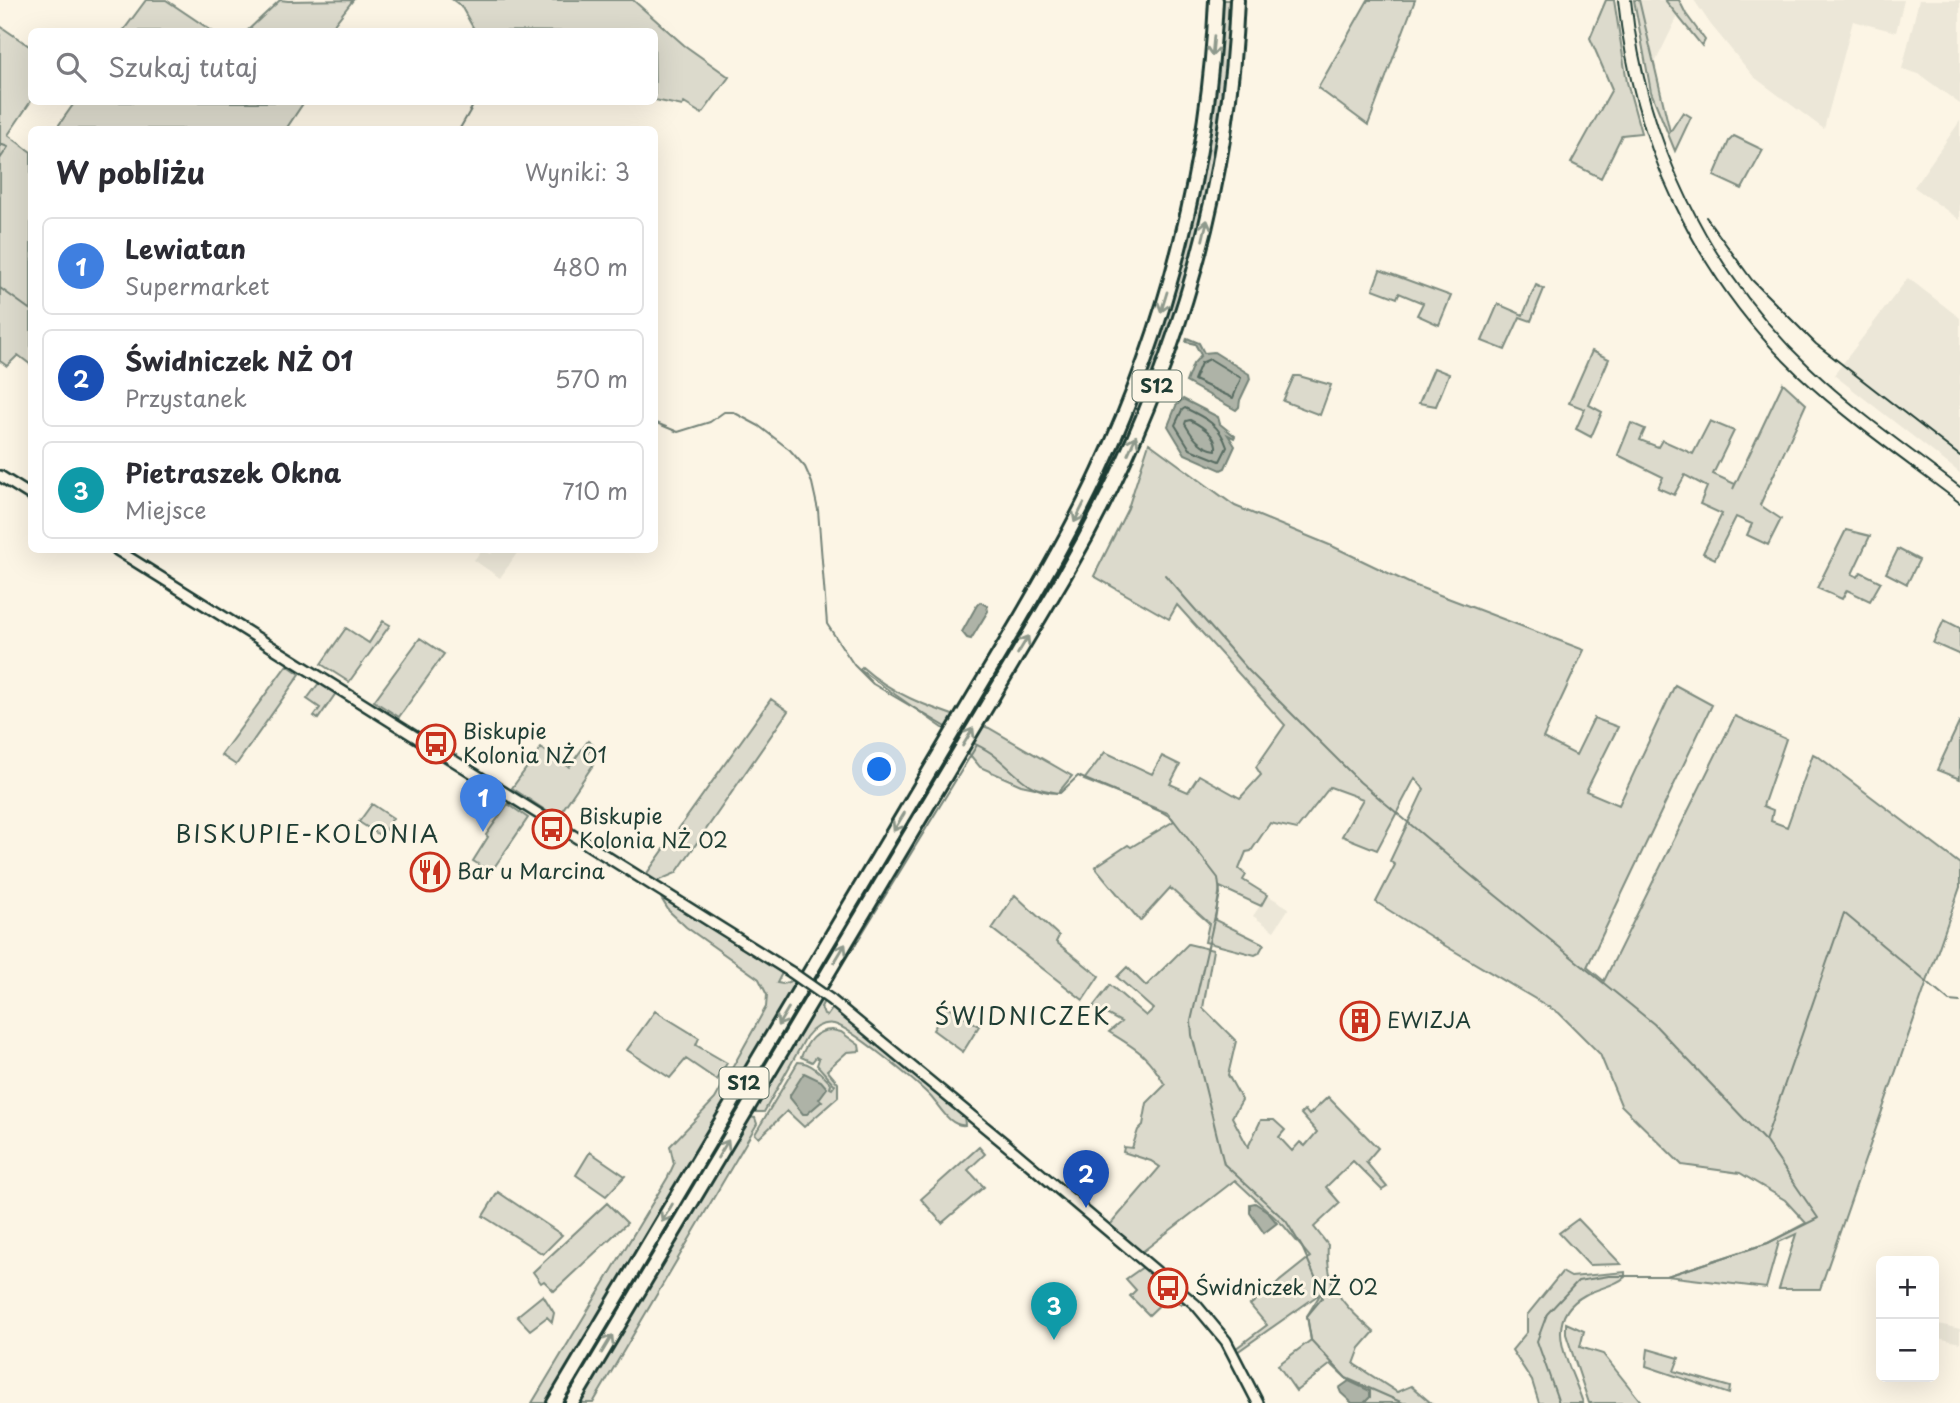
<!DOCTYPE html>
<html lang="pl">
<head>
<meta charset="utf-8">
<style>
  :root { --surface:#fff; --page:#f2f2f3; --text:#2b2b33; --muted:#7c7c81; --line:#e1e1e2; --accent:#db2777 }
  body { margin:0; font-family:"Playpen Sans",sans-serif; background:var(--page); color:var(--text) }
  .controls { position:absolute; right:21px; bottom:21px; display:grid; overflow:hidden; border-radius:10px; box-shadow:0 7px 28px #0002 }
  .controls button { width:63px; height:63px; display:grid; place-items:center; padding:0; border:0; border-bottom:2px solid var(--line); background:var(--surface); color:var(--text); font:35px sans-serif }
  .you { position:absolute; left:880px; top:770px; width:24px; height:24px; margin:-18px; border:5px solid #fff; border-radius:50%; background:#1a73e8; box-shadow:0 0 0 10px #1a73e833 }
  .badge { display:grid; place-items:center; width:46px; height:46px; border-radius:50%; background:var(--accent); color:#fff; font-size:23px; font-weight:700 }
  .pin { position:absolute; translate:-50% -58px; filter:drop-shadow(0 2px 4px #0008) }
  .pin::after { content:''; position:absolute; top:37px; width:24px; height:21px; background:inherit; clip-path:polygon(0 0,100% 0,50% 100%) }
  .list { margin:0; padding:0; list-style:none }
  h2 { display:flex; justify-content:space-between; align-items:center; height:91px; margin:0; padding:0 28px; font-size:30px }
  h2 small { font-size:23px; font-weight:400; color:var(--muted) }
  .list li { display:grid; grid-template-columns:46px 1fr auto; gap:21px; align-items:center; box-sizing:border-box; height:98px; margin:0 14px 14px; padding:0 14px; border:2px solid var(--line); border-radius:10px }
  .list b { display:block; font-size:26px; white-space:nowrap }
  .list p { margin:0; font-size:23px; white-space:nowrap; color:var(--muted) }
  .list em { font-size:23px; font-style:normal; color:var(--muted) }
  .icon { flex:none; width:38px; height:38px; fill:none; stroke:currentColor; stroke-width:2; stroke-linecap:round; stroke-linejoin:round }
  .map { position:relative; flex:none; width:1960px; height:1403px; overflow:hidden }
  .search { position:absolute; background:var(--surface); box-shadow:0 7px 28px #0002; left:28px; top:28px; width:630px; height:77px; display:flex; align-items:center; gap:18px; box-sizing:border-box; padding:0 24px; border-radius:10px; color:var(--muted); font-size:26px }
  .panel { position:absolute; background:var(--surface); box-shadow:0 7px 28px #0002; left:28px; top:126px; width:630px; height:427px; border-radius:10px }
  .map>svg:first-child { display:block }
</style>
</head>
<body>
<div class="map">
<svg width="1960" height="1403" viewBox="0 0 1960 1403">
  <rect width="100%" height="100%" fill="#fcf5e5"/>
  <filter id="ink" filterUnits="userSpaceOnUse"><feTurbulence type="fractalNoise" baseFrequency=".0143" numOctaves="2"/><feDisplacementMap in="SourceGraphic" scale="14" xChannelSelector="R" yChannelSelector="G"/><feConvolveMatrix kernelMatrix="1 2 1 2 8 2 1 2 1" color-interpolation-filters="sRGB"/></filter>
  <g filter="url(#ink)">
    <path fill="#ece7d8" d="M1639,0h26l13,16 -24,49z
      M1694,0h210l-8,32 -43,-11 -29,108 -70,-52 -43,-52z
      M1919,0h41v104l-41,-30 -17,-5z
      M1960,121v99l-46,-33z
      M1908,278l52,40v155l-126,-98z
      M482,550l9,4 3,-4h25l-19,28 -26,-18z
      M1267,895l22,13 -15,23 -21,-15z
      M1934,1323l26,6v14l-26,-6z"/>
    <path fill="#dcdacc" stroke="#7e8c80" stroke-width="2" d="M146,0h20l46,31h-89z
      M280,0l8,1 65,-1 -24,31h-82z
      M453,0h180l51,45 45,32 -27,37 -18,-11 -2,3 -27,-6 -1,-68 -179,-1 -14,-25z
      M1219,0h14l-3,52 -22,150 -41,145 -63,148 -130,228 15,5 83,48 -14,17 -37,-8 -41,-18 -19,-23 -184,308 -8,-4 181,-315 -90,-63 2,-3c30,27 64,39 102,52l90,-153 115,-270z
      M1368,0h47l-47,125 -50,-37z
      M1606,0h8l13,82 14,51 -19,2 -21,43 -30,-15 41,-74 -22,-51z
      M1634,0h5l31,132 13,-20 8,5 -16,34 -24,-59z
      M1665,0h14l7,14 19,26 -3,6z
      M0,26l32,22 -1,53 -23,34 23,17v213l-13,-10 -11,11 -7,-5z
      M75,102h229l-18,27h-230z
      M1734,136l29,14 -21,39 -28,-13 15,-35z
      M1380,270l71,26 -12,29 -22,-10 6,-12 -24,-10 -2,5 -24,-9z
      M1536,285l8,4 -13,32 -11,-4 -15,33 -23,-9 16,-37 25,11z
      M1592,351l17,8 -20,46 13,7 -11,25 -15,-8 9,-20 -16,-6z
      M1434,368l15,6 -13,32 -17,-3z
      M1294,376h5l32,9 -11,30 -37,-14z
      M1783,383l23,21 -46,101 21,14 -13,26 -21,-10 5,-11 -16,-7 -21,42 -12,-6 19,-39 -22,-10 7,-17 -22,-12 -11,20 -16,-7 5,-11 -45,-22 13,-32 14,6 -5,11 18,7 4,-7 31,14 17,-33 24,10 -21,43 22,10 -2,5z
      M1149,443l86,63 97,40 79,38 173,66 -41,88 33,17 18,-37 24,9 -32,64 33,14 56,-120 37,20 -125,262 17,14 131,-265 51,23 -23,67 10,4 -2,11 16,6 26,-73 6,3 141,107v23l-140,402h-41l17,-55 -17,8 -13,46 -99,-12 101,-33 38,-20 -21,-23 -45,-27 -58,-8 -61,-60 -21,-51 -41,-41 -115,-68 -68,-43 19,-37 -5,-4 34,-72 -9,-11 -38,72 -35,-14 21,-37 -33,-12 -33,42 -27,-6 -19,28 -5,1 -7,17 7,6 -3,5 24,15 -6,11 -41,-19 -5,33 49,24 -5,9 -4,2 -50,-13 4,-19 -39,-35 -30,33 -45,-54 33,-22 3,2 43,-26 -6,-8 -84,-33 21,-28 47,22 10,-18 18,9 -10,19 18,8 11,-17 41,23 21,-23 -5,-8 29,-42 -108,-120 -8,14 -75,-43 34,-68z
      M1846,530l24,6 -18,38 6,3 3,-5 20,10 -11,19 -23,-11 -5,9 -25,-11z
      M1898,549l21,11 -12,24 -21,-11z
      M1944,620l16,8v27l-27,-12z
      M383,621l7,4 -41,57 -28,-18 25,-36 23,15z
      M420,638l24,16 -45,63 -25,-16z
      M287,665l13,9 -64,91 -15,-10z
      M319,683l17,10 -18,26 -4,-3 6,-8 -13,-9z
      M771,699l17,12 -112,162 -21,9 -10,-6z
      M1960,721v58l-23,-9z
      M588,741l5,4 -9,14 9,6 -36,53 -45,-30 29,-40 28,19z
      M372,804l21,14 -12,18 -22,-14z
      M508,804l20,14 -37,54 -18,-11 15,-24 -2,-2z
      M1015,895l44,41 -3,6 43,34 -16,24 -91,-71z
      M661,898l121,75 -5,10 6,1 10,-4 3,1 -250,422h-14l136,-226 6,-13 -4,-18 45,-47 51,-92 1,-12 -8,-16 -73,-52 -17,-16z
      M1188,944l25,6 -10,58 33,33 -8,34 14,25 -10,17 16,30 13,-27h13l11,10 -6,7 13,14 8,-9 5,4 12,-14 -16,-18 4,-4 4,5 19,-18 50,51 -12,14 21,25 -5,3 -29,-29 -27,26 14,16 -26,24 14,18c-3,44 16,60 46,87l-14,16 -6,16 43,28 14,-6 20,17h-67l6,-6 -1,-6 -20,-10 -18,-17 -35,27 -18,-26 33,-25 -4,-24 14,-23 -84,59 -2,-3 32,-24 -17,-20 60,-48 -26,-31 -49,-46 -93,72 -32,-27 50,-58 -9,-6 -28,-9 1,-5 8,1 6,-18 5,-5 4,-22 18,-18c-17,-30 -27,-35 -56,-53l12,-10 -28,-15 17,-22 36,31 7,-7 -36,-32 10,-10 19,19z
      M820,998l4,3 -3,6 3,8 3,1 5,-7 4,1 128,105 1,10c-16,2 -25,-19 -36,-30 -13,-13 -79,-68 -95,-71 -12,-2 -21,4 -28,13l-42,75h-8l-1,-4z
      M948,1006l31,20 -16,26 -30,-22z
      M655,1011l44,27 -3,7 31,18 -10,17 -31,-21 -16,19 -43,-28z
      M832,1030l9,2 18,13 1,6 -13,1 -20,18 11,13v14l-34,30 -17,-16 -28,27 -4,-4 43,-72c13,0 24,12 33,22l-1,4 2,1 3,-4 -18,-20 2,-6 -3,-2 -4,5 -11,-5c6,-15 14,-27 31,-27z
      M749,1117l6,1 2,6 -164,279h-13z
      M979,1147l6,7 -17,16 16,17 -42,36 -21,-24z
      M590,1152l35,24 -19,20 -30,-21z
      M687,1191l5,3 -123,209h-11z
      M498,1192l64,43 -19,19 -60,-38z
      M607,1203l20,20 -73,68 -10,-10 -3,2 -8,-11z
      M1578,1219l43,45 -32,1 -30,-32z
      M1143,1267l41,35 -3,3 -10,-11 -22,21 -19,-19 6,-6 -10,-11z
      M1562,1272l9,5 54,-5v5c-10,9 -27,11 -40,18 -46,25 -14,70 -2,108h-44l-7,-22 -20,-31 15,-18v-17z
      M543,1295l11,18 -2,9 -5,-5 -17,13 -13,-14z
      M1566,1323l18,8 -4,16 23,7 39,49h-53l-23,-69z
      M1648,1349l31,9 -5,13 56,16 -1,7 -83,-28z"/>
    <path fill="#aeb3a7" stroke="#758479" stroke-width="2" d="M1187,338l12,5 5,10 10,-1 35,22 1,5 -10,21 -1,7 -3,3 -50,-28 7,-18 8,-9 -6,-11 -9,-2z
      M1183,399l35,18 2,7 15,12 -1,2 -6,-3 7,11 -10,22 -4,2 -36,-16 -17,-28 8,-20z
      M980,602l7,4 1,5 -17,28 -4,-1 -5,-6 15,-27z
      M804,1073l17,8 6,7 -8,11 3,2 -15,13h-4l-13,-16v-3z
      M1255,1203l12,8 10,12 -13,10 -14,-20v-9z
      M1349,1381l21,10v6l-6,6h-12l-11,-10 -2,-5z"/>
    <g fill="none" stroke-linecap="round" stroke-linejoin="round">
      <path stroke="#586c62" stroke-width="2" d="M1210,359l31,19 -8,20 -39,-18 7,-17z
        M1185,408c21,10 35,17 42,39l-7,14 -30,-12 -15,-24 7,-15z
        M1190,420c12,6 28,16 26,30 -15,-2 -23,-12 -31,-26l1,-3z"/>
      <path stroke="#758479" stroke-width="2" d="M459,130l15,-26
        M0,144l8,3 -8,12
        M0,288l32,23
        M654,422l24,10 32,-10 14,-10h9l26,14 31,24 15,17 7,16 6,27 9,114 27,41 19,19 75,44
        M1165,575l84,96 111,111 113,95 181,147 111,117 79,-228 105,88 11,1
        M971,742c8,4 17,8 24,14 22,17 34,38 65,37l18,-17 84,36 10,6 46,60 2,16 -29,127 1,14 32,129 62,57 16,26 18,41
        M852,950l125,-205
        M1321,1290l1,8 -15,18 4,24 35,38 57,25
        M1559,1403l-22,-62 10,-27 31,-33 31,-5h58l101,-33 50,-25 -52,-76"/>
      <defs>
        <path id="minor" d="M0,476l32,20
          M117,550l674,422
          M831,1000l172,142 193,163 30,36 32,62"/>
        <path id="highway" d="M554,1403l467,-786c28,-48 55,-95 78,-145 69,-148 110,-309 117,-472
          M572,1403l491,-825c103,-177 166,-372 174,-578"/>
      </defs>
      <use href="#minor" stroke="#1f3d34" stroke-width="14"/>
      <use href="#highway" stroke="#1f3d34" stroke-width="18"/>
      <use href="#minor" stroke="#fcf5e5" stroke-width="9"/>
      <use href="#highway" stroke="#fcf5e5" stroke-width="12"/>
      <path stroke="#1f3d34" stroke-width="2" d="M1618,0c14,141 76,276 180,375 50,47 107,86 162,128
        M1631,0c14,139 78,272 180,368 46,44 99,80 149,119
        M1706,217l46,63 64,64 144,112"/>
      <defs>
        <path id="minor-bridge" d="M791,972l40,28"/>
      </defs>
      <use href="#minor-bridge" stroke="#1f3d34" stroke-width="14" stroke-linecap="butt"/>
      <use href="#minor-bridge" stroke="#fcf5e5" stroke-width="9"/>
    </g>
    <defs><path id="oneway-shaft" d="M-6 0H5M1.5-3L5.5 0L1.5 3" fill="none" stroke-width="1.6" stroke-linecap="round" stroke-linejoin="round" transform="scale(1.75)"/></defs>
    <g stroke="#8e998c">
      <use href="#oneway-shaft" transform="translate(1213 46) rotate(95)"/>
      <use href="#oneway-shaft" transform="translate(1205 230) rotate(-77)"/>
      <use href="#oneway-shaft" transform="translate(1164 302) rotate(107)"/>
      <use href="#oneway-shaft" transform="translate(1132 445) rotate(-66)"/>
      <use href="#oneway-shaft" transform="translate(1079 513) rotate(117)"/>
      <use href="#oneway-shaft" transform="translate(1023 645) rotate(-59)"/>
      <use href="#oneway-shaft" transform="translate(968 737) rotate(-59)"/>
      <use href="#oneway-shaft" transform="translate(899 822) rotate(121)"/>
      <use href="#oneway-shaft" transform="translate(840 953) rotate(-59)"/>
      <use href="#oneway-shaft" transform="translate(783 1017) rotate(121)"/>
      <use href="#oneway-shaft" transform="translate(723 1149) rotate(-59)"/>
      <use href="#oneway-shaft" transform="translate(667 1213) rotate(121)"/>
      <use href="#oneway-shaft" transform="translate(607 1344) rotate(-59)"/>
    </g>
  </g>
  <defs>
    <symbol id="bus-ring" viewBox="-11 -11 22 22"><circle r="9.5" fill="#fcf5e5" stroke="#c8321e" stroke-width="1.5"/><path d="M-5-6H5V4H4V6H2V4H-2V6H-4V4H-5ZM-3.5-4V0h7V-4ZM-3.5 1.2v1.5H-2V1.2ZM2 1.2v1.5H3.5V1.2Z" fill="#c8321e"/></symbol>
    <symbol id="restaurant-ring" viewBox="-11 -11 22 22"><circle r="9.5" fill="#fcf5e5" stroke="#c8321e" stroke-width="1.5"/><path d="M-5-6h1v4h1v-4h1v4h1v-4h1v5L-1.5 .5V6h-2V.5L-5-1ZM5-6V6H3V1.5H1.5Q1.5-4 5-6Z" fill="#c8321e"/></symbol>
    <symbol id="building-ring" viewBox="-11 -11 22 22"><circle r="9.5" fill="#fcf5e5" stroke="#c8321e" stroke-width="1.5"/><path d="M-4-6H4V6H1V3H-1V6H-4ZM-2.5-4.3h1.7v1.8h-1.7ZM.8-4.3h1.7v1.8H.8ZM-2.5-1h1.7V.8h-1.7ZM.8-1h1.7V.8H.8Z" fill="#c8321e"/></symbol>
  </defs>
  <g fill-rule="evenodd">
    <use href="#bus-ring" x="414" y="722" width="44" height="44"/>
    <use href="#bus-ring" x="530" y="807" width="44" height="44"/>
    <use href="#restaurant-ring" x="408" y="850" width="44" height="44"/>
    <use href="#building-ring" x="1338" y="999" width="44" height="44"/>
    <use href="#bus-ring" x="1146" y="1266" width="44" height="44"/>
  </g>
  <g text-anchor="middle" stroke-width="6" stroke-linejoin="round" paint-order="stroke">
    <g fill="#fcf5e5" stroke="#617469" stroke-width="2">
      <rect x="1132.5" y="370.5" width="49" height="31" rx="5"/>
      <rect x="719.5" y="1067.5" width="49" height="31" rx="5"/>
    </g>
    <g font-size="19" font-weight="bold" fill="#1f3d34">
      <text x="1157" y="393">S12</text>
      <text x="744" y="1090">S12</text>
    </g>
    <g font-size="21" fill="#1f3d34" stroke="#fcf5e5" text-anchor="start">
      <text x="463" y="739">Biskupie<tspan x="463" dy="24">Kolonia NŻ 01</tspan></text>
      <text x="579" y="824">Biskupie<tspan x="579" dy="24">Kolonia NŻ 02</tspan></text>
      <text x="457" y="879">Bar u Marcina</text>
      <text x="1387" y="1028">EWIZJA</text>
      <text x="1195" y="1295">Świdniczek NŻ 02</text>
    </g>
    <g font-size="24" letter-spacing="2" fill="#1f3d34" stroke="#fcf5e5">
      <text x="308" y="843">BISKUPIE-KOLONIA</text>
      <text x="1023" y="1025">ŚWIDNICZEK</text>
    </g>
  </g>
</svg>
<div class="controls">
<button>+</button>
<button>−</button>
</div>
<div class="you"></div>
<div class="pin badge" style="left:483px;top:832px;background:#3f7fe0">1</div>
<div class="pin badge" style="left:1086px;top:1208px;background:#1a4fb4">2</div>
<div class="pin badge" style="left:1054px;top:1340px;background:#0f9aa8">3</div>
<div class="search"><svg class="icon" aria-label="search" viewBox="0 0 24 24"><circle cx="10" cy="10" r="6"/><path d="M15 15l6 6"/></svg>Szukaj tutaj</div>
<section class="panel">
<h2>W pobliżu<small>Wyniki: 3</small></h2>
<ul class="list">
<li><span class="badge" style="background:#3f7fe0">1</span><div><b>Lewiatan</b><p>Supermarket</p></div><em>480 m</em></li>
<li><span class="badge" style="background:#1a4fb4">2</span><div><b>Świdniczek NŻ 01</b><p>Przystanek</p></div><em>570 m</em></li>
<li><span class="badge" style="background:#0f9aa8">3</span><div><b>Pietraszek Okna</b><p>Miejsce</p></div><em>710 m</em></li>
</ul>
</section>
</div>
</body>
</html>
